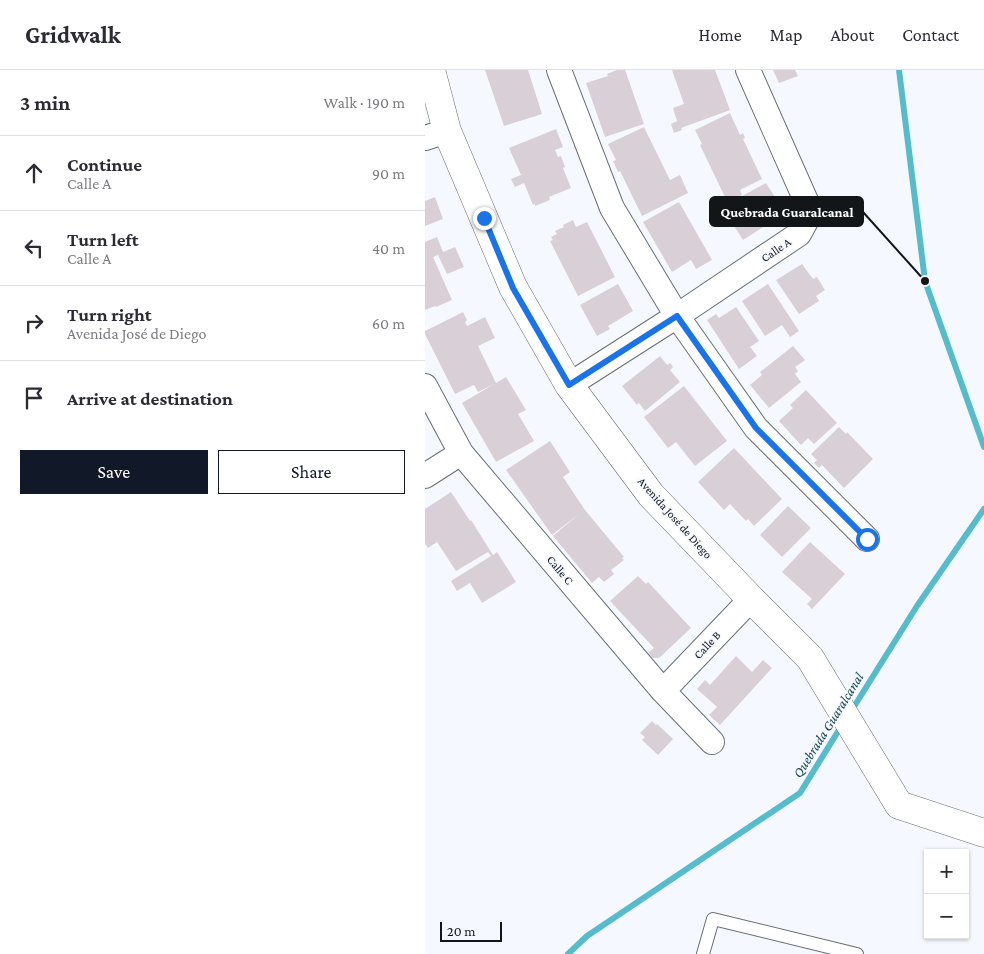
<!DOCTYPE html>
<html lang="en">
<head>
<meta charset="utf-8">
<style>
  :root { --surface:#fff; --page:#f7f7f7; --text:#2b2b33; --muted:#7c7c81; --line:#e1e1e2; --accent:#111827 }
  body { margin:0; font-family:"Crimson Pro",serif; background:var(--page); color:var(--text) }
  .controls { position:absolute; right:15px; bottom:15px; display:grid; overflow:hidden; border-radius:0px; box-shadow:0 1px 4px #0004 }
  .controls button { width:45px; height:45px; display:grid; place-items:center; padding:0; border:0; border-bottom:1px solid var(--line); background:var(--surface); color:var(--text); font:25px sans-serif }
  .scale { position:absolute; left:15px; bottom:12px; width:62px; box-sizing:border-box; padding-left:5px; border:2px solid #131619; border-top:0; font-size:14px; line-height:18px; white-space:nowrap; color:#131619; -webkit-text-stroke:4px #f5f9ff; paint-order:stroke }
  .stop { position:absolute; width:15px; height:15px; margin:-11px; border:4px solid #1a73e8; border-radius:50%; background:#fff }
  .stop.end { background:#1a73e8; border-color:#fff; box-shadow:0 1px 5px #0008 }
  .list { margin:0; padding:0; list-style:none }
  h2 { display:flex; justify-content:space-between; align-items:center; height:65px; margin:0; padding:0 20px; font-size:21px }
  h2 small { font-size:16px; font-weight:400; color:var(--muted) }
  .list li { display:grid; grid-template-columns:32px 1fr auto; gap:15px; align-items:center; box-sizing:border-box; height:75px; padding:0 20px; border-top:1px solid var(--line) }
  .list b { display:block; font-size:19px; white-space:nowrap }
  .list p { margin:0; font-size:16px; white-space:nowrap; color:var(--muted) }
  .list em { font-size:16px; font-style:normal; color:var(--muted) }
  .actions { display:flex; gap:10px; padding:15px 20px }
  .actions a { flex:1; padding:11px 0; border:1px solid var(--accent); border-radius:0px; text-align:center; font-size:18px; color:var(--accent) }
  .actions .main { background:var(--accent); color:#fff }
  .icon { flex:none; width:28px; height:28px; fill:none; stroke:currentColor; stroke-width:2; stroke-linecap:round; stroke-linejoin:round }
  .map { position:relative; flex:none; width:559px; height:884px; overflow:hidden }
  header { display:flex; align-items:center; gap:30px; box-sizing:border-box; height:70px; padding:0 25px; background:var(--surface); border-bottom:1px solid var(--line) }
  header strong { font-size:24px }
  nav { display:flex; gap:28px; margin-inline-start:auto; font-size:18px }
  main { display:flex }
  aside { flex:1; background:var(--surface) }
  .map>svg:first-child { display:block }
</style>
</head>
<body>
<header>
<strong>Gridwalk</strong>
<nav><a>Home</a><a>Map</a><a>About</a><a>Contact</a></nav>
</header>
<main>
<aside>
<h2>3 min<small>Walk · 190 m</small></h2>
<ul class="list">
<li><svg class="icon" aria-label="ahead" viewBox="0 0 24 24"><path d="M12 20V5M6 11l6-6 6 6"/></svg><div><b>Continue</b><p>Calle A</p></div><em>90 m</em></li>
<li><svg class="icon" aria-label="left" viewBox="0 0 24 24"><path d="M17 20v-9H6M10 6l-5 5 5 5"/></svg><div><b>Turn left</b><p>Calle A</p></div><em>40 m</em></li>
<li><svg class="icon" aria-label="right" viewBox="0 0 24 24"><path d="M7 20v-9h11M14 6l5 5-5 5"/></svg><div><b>Turn right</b><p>Avenida José de Diego</p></div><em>60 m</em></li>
<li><svg class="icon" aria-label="arrive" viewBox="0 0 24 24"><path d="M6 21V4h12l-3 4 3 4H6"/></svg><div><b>Arrive at destination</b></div></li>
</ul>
<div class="actions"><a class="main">Save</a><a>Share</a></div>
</aside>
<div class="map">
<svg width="559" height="884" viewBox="0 0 559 884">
  <rect width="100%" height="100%" fill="#f5f9ff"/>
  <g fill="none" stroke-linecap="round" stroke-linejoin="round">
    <path stroke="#56bccb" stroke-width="6" d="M474,0l26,211 59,166
      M425,643l67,-107 67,-97
      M143,884l19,-18 213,-143 42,-68"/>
  </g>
  <path fill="#d9cfd7" d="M60,0h43l14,44 -38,12z
    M192,0h8l19,54 -39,13 -19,-54 22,-7 -1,-2z
    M247,0h43l15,40 -49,18 1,2 -8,3 -3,-9 6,-3 -4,-13 11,-4z
    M348,0h22l3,6 -19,7z
    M305,43l10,22 3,-2 2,5 -2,1 19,40 -22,11 2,5 -12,6 -2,-5 -3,1 -25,-52 2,-1 -7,-14z
    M219,57l26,53 10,-5 8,18 -46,23 -22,-45 -2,1 -5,-11 3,-1 -8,-16z
    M131,59l7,18 -8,3 3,7 3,-1 4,11 -2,1 8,20 -22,9 1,3 -15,6v-2l-2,1 -9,-22 -9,4 -4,-8 10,-4 -12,-27z
    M341,113l19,30 -42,27 -21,-33z
    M10,127l8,22 -18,7v-25z
    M254,132l33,58 -16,9 -5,-9 -19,12 -29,-50z
    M148,150l3,7 11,-5 28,55 -37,19 -28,-55 3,-1 -2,-3 6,-3 -2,-3 9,-4 -1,-2z
    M12,167l6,15 12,-5 9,20 -17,7 -9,-19 -5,2 19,43 -16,7 -1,-1 -10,4v-68z
    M377,194l11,15 4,-2 8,13 -9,6 3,5 -20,13 -23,-34z
    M193,214l15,27 -25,15 2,3 -13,7 -17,-31z
    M343,214l31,47 -9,6 -8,-12 -17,11 -23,-35z
    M311,237l23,34 -9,6 7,9 -18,13 -32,-49 9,-6 3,4z
    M38,242l4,8 -2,2 2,4 18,-9 10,21 -17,8 18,37 10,-6 20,33 -8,4 16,27 -38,21 -34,-59 32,-19 -16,8 -4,-7 -19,9 -30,-60v-3z
    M368,276l12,14 -10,7 3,4 -3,3 6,8 -32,26 -19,-23 12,-10 -2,-3z
    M235,286l7,9 3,-2 3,4 -3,3 10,12 -35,29 -6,-8 -2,2 -15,-19z
    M259,316l43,55 -32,25 -19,-24 -8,6 -24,-31z
    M381,320l31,33 -23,21 -6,-6 -7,7 -22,-24 14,-13 -3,-3z
    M414,357l7,7 1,-2 26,27 -29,29 -22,-23 -3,3 -5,-5 3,-3 -6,-6z
    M125,371l20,31 -7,5 22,33 39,47 -2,1 2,2 -13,10 3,4 -10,8 -5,-5 -7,6 -39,-47 26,-22 -27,21 -46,-65z
    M309,378l48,51 -28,27 -6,-7 -2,2 -16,-17 -6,6 -26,-28z
    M26,422l19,29 1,-1 22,35 4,-3 19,30 -34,21 -12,-20 -13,8 -6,-10 40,-25 -3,-4 -32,19 -19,-29 -9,6 -3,-5v-34z
    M363,436l23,22 -29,29 -22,-22z
    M385,472l35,32 -33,35 -5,-5 5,-5 -30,-27z
    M213,506l8,8 2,-2 43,46 -32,30h-6l-5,-5 6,-5 -44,-47z
    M311,586l16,16 11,-12 9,8 -52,57 -11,-10 8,-8 -20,-18 8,-9 5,5z
    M227,651l4,4 1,-1 16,15 -15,16 -16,-15 3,-3 -5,-4z"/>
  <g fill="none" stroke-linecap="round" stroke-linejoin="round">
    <defs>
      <path id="lane" d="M278,884l10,-35 144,35"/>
      <path id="street" d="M134,0l53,138 65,108 79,112 111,111
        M0,68l22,-7
        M144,315l108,-69 122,-82 12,-22 -63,-142
        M0,316l36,67 202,238 49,51
        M0,406l36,-23
        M238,621l88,-92"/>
      <path id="secondary" d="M6,0l16,61 66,156 56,98 82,110 100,104 59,59 89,147 85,28"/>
    </defs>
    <use href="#lane" stroke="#696f78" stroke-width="14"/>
    <use href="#street" stroke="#696f78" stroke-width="26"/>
    <use href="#secondary" stroke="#696f78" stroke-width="29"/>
    <use href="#lane" stroke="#fff" stroke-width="12"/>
    <use href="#street" stroke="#fff" stroke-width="24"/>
    <use href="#secondary" stroke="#fff" stroke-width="28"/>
  </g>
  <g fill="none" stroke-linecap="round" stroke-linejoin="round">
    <path stroke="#1a73e8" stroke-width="6" d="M59,148l29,70 56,97 108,-69 79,112 111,111"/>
  </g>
  <g text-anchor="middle" stroke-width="4" stroke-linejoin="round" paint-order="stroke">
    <g font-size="12" fill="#131619" stroke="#f5f9ff">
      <text transform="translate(351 180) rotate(-34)" y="4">Calle A</text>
      <text transform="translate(250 448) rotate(48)" y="4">Avenida José de Diego</text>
      <text transform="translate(135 500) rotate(50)" y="4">Calle C</text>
      <text transform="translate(282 575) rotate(-47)" y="4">Calle B</text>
    </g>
    <g font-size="14" font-style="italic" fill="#19474e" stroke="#f5f9ff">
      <text transform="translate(403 655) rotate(-58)" y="5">Quebrada Guaralcanal</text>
    </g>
  </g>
  <path fill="none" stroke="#131619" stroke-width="2" d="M500 211L438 142"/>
  <circle fill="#131619" stroke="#f5f9ff" stroke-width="2" cx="500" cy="211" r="5"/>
  <rect fill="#131619" stroke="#131619" stroke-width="2" x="285" y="127" width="153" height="29" rx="5"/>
  <g font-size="14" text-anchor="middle" font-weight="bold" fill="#fff">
    <text x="362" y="147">Quebrada Guaralcanal</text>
  </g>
</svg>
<div class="controls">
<button>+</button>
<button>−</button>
</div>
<div class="scale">20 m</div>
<div class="stop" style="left:442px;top:469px"></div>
<div class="stop end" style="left:59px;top:148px"></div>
</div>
</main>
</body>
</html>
